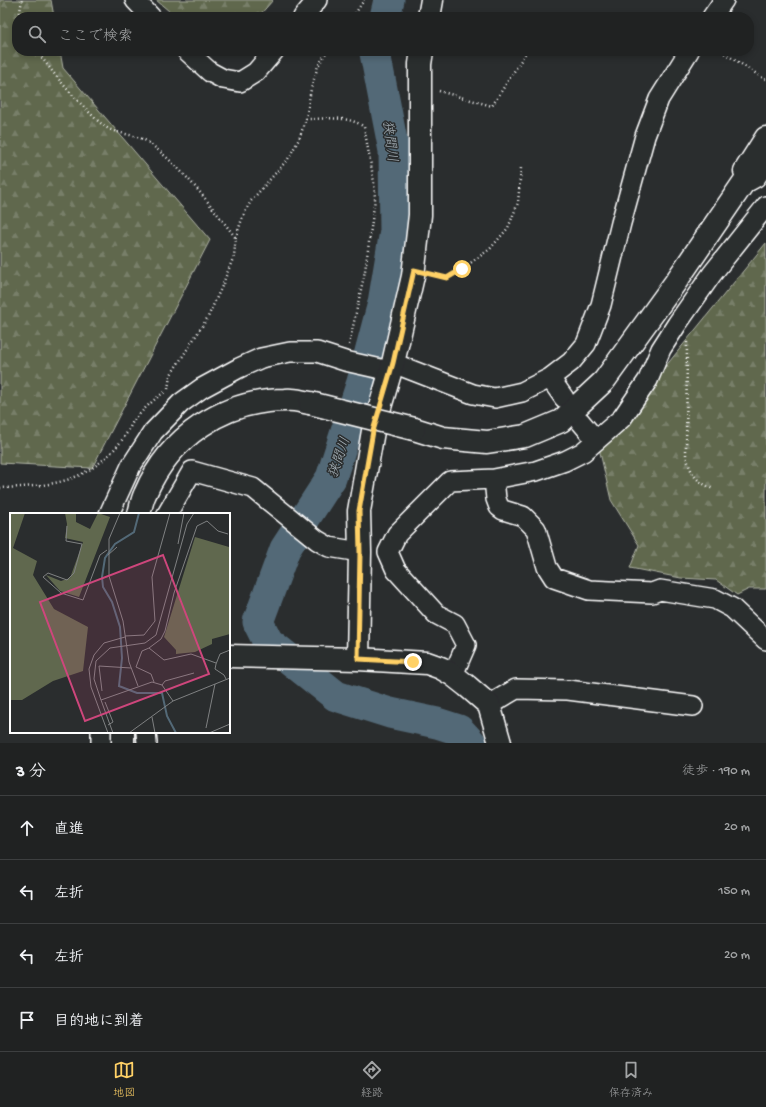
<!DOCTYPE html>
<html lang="ja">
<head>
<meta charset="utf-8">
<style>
  :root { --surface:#202222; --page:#2d2f2f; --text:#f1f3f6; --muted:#a2a4a5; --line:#3d3f40; --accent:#ffd166 }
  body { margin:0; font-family:"Gochi Hand","Klee One",sans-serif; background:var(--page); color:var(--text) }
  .stop { position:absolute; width:12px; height:12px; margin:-9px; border:3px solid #ffd166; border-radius:50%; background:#fff }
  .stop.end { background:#ffd166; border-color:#fff; box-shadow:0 1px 4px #0008 }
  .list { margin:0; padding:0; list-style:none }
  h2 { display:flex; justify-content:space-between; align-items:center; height:52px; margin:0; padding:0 16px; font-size:17px }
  h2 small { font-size:13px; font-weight:400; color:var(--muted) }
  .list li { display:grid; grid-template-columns:26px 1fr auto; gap:12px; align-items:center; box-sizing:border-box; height:64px; padding:0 16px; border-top:1px solid var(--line) }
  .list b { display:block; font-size:15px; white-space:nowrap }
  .list em { font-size:13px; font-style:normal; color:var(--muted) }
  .icon { flex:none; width:22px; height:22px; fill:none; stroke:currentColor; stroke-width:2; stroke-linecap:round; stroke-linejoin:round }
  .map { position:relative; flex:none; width:766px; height:743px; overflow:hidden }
  .search { position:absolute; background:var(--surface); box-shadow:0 2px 6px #0003; left:12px; right:12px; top:12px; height:44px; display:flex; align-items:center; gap:10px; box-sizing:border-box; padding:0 14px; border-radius:16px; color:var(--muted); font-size:15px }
  .sheet { height:308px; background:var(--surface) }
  nav { display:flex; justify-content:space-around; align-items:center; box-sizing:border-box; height:56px; border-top:1px solid var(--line); background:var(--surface); font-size:11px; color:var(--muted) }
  nav a { display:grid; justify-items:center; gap:2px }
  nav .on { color:var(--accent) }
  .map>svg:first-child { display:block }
</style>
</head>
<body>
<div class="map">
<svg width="766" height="743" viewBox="0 0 766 743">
  <defs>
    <pattern id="forest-firs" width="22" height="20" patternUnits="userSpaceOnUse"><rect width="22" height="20" fill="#60684e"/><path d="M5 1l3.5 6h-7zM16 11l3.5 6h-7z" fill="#787f69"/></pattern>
  </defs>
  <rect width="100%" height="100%" fill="#2a2d2e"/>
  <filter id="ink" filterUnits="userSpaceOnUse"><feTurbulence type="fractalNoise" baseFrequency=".025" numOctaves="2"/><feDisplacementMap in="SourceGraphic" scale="8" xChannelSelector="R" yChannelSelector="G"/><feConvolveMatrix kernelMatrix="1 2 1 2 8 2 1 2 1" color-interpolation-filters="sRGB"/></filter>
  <g filter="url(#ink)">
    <path fill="url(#forest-firs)" stroke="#b0b4a6" d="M0,0h51l3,17h-37v34h43l3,17 147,172 -118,228 -92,-5z
      M156,0h117l-15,17h-82z
      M766,243v346h-17l-12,6 -21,-15 -35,-2 -51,-10 9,-23 -28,-45 -12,-52z"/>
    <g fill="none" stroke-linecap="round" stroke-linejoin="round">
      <path stroke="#536977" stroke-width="31" d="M385,17l4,-17
        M376,51l-1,2 19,98 1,80 -12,72 -21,79 -31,96 -46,71 -27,73 10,20 68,54 54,17 47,10 22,7 12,13"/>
      <defs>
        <path id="minor" d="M135,0l16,17
          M303,17l14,-17
          M712,17l12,-17
          M187,51l23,21 13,7 17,3 16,-10 18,-21
          M393,363l80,31 22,4 27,-6 28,-14 21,-16 15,-18 15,-39 20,-82 24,-87 14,-37 30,-48
          M550,378l14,20
          M580,421l16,19
          M494,479l42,-8 29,-10 18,-9 39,-34 26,-38 13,-31 16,-25 35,-50 54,-68
          M109,514l22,-48 22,-34 28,-29 21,-15 37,-20 22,-10 29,-6h27l28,9 45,10
          M167,514l25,-43 61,17 64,52 12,7 31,5
          M453,675l13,-30 -11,-21 -19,-10 -40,-44 -8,-18 9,-18 53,-53 44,-2 2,20 3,8 4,3 20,6 13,13 11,38 7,11 35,12 63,3 8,-3 55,9 17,9 34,32
          M489,705l27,-16 52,1 125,16
          M146,732l1,11
          M101,743v-11"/>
        <path id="tertiary" d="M429,17l3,-17
          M229,656l129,3 69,4 14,5 12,7 14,11 22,19 11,38
          M358,659l2,-107 -1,-41 14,-80 20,-68 20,-87 7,-61v-151l2,-13"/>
        <path id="primary" d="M123,743v-11"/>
        <path id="motorway" d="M745,171l21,-33
          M414,429l29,9 44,4 38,-6 36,-15 43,-40 71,-98 69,-101 11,-6 11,-16
          M139,514c2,-7 3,-14 6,-20 25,-58 79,-94 141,-94 8,-1 16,2 24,3"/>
      </defs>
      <use href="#minor" stroke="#fff" stroke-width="22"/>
      <use href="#tertiary" stroke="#fff" stroke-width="25"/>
      <use href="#primary" stroke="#fff" stroke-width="25"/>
      <use href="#motorway" stroke="#fff" stroke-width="25"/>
      <path stroke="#fff" stroke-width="2.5" stroke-dasharray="1 3" stroke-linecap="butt" d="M19,17l3,-17
        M353,17l11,-17
        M37,51c15,21 31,40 49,58 7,7 14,15 23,20 13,6 28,5 40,14 35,26 60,60 86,94
        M721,51l45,29
        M439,91l53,15 35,-55
        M306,119c18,0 43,-4 58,8l10,55 1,17 -10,72 -16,74
        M432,274l15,4 15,-9 28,-20 18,-21 10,-25 3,-35
        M687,342l-1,114c6,19 8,24 27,33
        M168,389l2,-13 38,-59 14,-31 12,-30 2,-19 7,-21 8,-15 37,-42 11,-20 7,-20 5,-30 7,-23 9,-15
        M0,488c24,-1 53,-2 75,-11 20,-8 40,-25 51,-43 4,-5 5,-11 9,-15 7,-8 21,-22 30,-27"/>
      <use href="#minor" stroke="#2a2d2e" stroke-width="19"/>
      <use href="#tertiary" stroke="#2a2d2e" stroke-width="22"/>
      <use href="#primary" stroke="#2a2d2e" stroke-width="22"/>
      <use href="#motorway" stroke="#2a2d2e" stroke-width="22"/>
      <defs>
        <path id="motorway-bridge" d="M310,403l104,26"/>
      </defs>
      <use href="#motorway-bridge" stroke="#fff" stroke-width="25" stroke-linecap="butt"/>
      <use href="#motorway-bridge" stroke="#2a2d2e" stroke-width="22"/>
    </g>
  </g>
  <g fill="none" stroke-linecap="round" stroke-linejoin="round" filter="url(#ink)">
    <path stroke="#ffd166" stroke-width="5" d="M413,662l-55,-3 2,-107 -1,-41 14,-80 20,-68 21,-93 33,8 15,-9"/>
  </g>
  <g text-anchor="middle" stroke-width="3" stroke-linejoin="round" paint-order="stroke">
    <g font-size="14" font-style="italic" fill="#a9b4bb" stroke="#2a2d2e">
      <text transform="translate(391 141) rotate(83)" y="5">狭間川</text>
      <text transform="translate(338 457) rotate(-71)" y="5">狭間川</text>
    </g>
  </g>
  <g transform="translate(10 513)">
    <rect width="220" height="220" fill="#2a2d2e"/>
    <path d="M0,0h15l-12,35 24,13 -4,14 21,34 34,18 -5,44 -30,10 -31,19h-12zM55,0h11v9l14,7 8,-16 12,4 -31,80 -19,-6 -14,-16 15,6 9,-3 13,-36 -18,-4 2,-14zM185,24l34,10 1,-3v90l-18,5v5l-17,8 -19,2v-4l-12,-13z" fill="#60684e"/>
    <path fill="none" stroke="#536977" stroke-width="2" d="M129,0l-5,19 -19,12 -10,14 -3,19 1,10 9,15 8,25 2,31 -3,28 18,7h25l5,23 9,17"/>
    <path fill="none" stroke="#7f8182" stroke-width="1" d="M110,0l-11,26v37l14,45 6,41 9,24M57,13l-1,15 16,3 -8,29 -7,7 -19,-7 -5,4 18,16 22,7 17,-45 7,-5M168,31l6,-31M98,42l9,-8M115,123l19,-1 11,-14 -3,-44 18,-64M139,135l12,-9 4,-8 9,-38 23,-67 10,-5 11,10 10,3M216,166l-2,-4 -9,-6 1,-5 4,-10 10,-4M144,169l-3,-8 -15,-7 6,-16 7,-3 15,12 27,-6 25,9M152,172l3,-4 29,-8M92,178l-3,-25 32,2M91,187l51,-18 10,3 11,16M91,187l12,33M91,187l-7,-21 2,-18 14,-13 35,-5 11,-8 31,-111 7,-11M95,189l8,20 -5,3M142,204l3,16M196,215l9,-44M98,220l-17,-46 -2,-18 5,-14 10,-12 21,-6M119,220l44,-32 57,-23M199,220l21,-9"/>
    <path fill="#ce467c" fill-opacity="0.15" stroke="#ce467c" stroke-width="2" d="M153,42l46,119 -124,47 -45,-119z"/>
    <rect width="220" height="220" fill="none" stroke="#fff" stroke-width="2"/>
  </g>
</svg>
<div class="stop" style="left:462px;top:269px"></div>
<div class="stop end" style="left:413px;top:662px"></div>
<div class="search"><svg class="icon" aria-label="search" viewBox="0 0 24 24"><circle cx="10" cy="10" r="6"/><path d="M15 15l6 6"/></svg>ここで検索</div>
</div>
<section class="sheet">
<h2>3 分<small>徒歩 · 190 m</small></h2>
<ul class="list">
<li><svg class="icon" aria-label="ahead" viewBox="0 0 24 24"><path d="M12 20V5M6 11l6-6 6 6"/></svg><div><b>直進</b></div><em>20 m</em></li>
<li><svg class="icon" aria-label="left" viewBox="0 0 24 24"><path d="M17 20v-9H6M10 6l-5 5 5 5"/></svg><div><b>左折</b></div><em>150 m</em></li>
<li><svg class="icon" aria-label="left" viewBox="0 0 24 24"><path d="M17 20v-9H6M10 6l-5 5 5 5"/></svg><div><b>左折</b></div><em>20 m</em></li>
<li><svg class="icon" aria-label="arrive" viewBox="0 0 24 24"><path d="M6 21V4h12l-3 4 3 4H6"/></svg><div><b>目的地に到着</b></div></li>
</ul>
</section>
<nav>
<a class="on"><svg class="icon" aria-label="map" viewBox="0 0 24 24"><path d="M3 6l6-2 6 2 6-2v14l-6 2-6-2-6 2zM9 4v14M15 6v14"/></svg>地図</a>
<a><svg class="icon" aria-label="directions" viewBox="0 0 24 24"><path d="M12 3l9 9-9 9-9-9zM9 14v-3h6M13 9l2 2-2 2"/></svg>経路</a>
<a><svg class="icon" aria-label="saved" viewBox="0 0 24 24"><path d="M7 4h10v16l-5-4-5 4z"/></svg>保存済み</a>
</nav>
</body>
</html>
